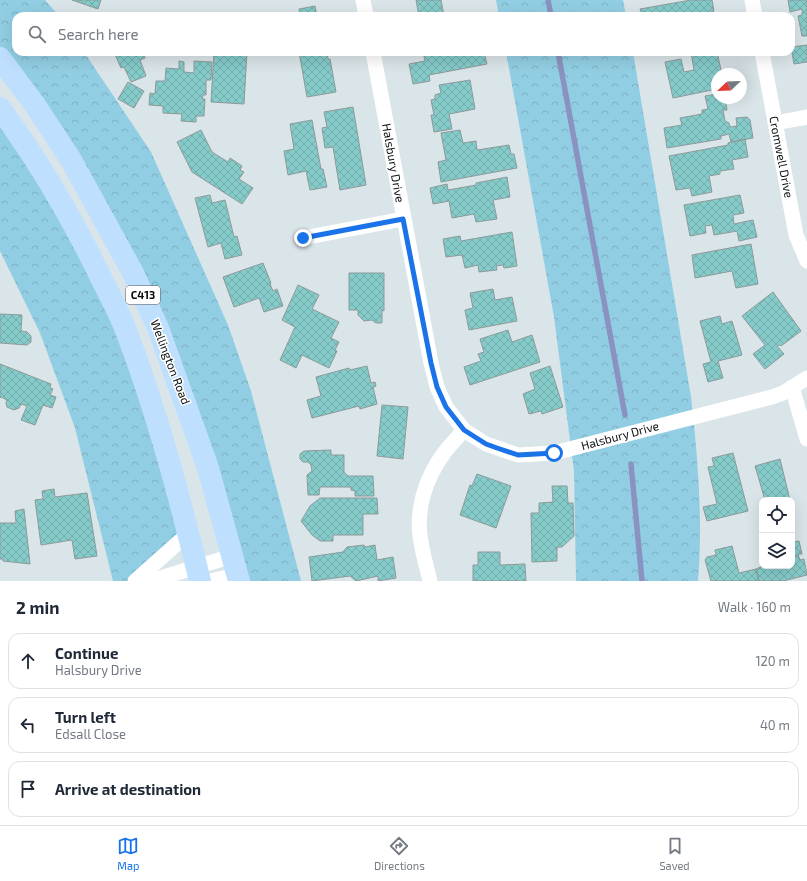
<!DOCTYPE html>
<html lang="en">
<head>
<meta charset="utf-8">
<style>
  :root { --surface:#fff; --page:#f6f6f7; --text:#1f2937; --muted:#747a83; --line:#e0e1e3; --accent:#1a73e8 }
  body { margin:0; font-family:"Exo 2",sans-serif; background:var(--page); color:var(--text) }
  .controls { position:absolute; right:12px; bottom:12px; display:grid; overflow:hidden; border-radius:8px; box-shadow:0 4px 16px #0002 }
  .controls button { width:36px; height:36px; display:grid; place-items:center; padding:0; border:0; border-bottom:1px solid var(--line); background:var(--surface); color:var(--text); font:20px sans-serif }
  .compass { position:absolute; left:711px; top:68px; width:36px; height:36px; border-radius:50%; background:var(--surface); box-shadow:0 4px 16px #0002; rotate:247deg }
  .stop { position:absolute; width:12px; height:12px; margin:-9px; border:3px solid #1a73e8; border-radius:50%; background:#fff }
  .stop.end { background:#1a73e8; border-color:#fff; box-shadow:0 1px 4px #0008 }
  .list { margin:0; padding:0; list-style:none }
  h2 { display:flex; justify-content:space-between; align-items:center; height:52px; margin:0; padding:0 16px; font-size:17px }
  h2 small { font-size:13px; font-weight:400; color:var(--muted) }
  .list li { display:grid; grid-template-columns:26px 1fr auto; gap:12px; align-items:center; box-sizing:border-box; height:56px; margin:0 8px 8px; padding:0 8px; border:1px solid var(--line); border-radius:12px }
  .list b { display:block; font-size:15px; white-space:nowrap }
  .list p { margin:0; font-size:13px; white-space:nowrap; color:var(--muted) }
  .list em { font-size:13px; font-style:normal; color:var(--muted) }
  .icon { flex:none; width:22px; height:22px; fill:none; stroke:currentColor; stroke-width:2; stroke-linecap:round; stroke-linejoin:round }
  .map { position:relative; flex:none; width:807px; height:581px; overflow:hidden }
  .search { position:absolute; background:var(--surface); box-shadow:0 4px 16px #0002; left:12px; right:12px; top:12px; height:44px; display:flex; align-items:center; gap:10px; box-sizing:border-box; padding:0 14px; border-radius:12px; color:var(--muted); font-size:15px }
  .sheet { height:244px; background:var(--surface) }
  nav { display:flex; justify-content:space-around; align-items:center; box-sizing:border-box; height:56px; border-top:1px solid var(--line); background:var(--surface); font-size:11px; color:var(--muted) }
  nav a { display:grid; justify-items:center; gap:2px }
  nav .on { color:var(--accent) }
  .map>svg:first-child { display:block }
</style>
</head>
<body>
<div class="map">
<svg width="807" height="581" viewBox="0 0 807 581">
  <defs>
    <pattern id="park-crowns" width="20" height="18" patternUnits="userSpaceOnUse"><rect width="20" height="18" fill="#92cee3"/><path d="M2 6a3 3 0 1 1 6 0M12 15a3 3 0 1 1 6 0" fill="none" stroke="#7db0c2"/></pattern>
    <pattern id="building-cross-hatch" width="8" height="8" patternUnits="userSpaceOnUse"><rect width="8" height="8" fill="#85cbca"/><path d="M0 0l8 8M0 8l8-8" fill="none" stroke="#72adac"/></pattern>
  </defs>
  <rect width="100%" height="100%" fill="#dae5e9"/>
  <path fill="url(#park-crowns)" d="M0,0h45l14,16h-43v36h68l67,100 77,173 23,66 50,190h-63l-80,-253 -158,-270z
    M496,0h127l3,16h-127z
    M506,52h127l58,345c7,61 12,123 7,184h-122l-2,-110 -6,-46 -14,-108z
    M0,108l95,156 94,269 -54,48h-22l-38,-153 -35,-95 -40,-82z"/>
  <g fill="none" stroke-linecap="round" stroke-linejoin="round">
    <path stroke="#8a92c1" stroke-width="5.5" d="M548,0l3,16
      M558,52l67,363
      M631,464l11,117"/>
  </g>
  <path fill="url(#building-cross-hatch)" stroke="#8e9999" d="M72,0h29l-3,9z
    M416,0h25l3,16h-25z
    M691,0h21l2,11 -3,1 1,4h-70l-2,-7z
    M788,0h19v36h-5l-4,-20 4,-1v-6l-12,3z
    M315,6l2,10h-17l-1,-7z
    M807,45v17l-13,2 -3,-17z
    M114,52h28l3,6 -5,2 6,16 -15,6 -7,-15 -3,1z
    M214,52h33l-3,52 -33,-2z
    M299,52h28l1,7h2l6,33 -29,5z
    M423,52h61l3,12 -58,11 1,6 -17,3 -4,-20 16,-3z
    M691,52h26l5,22h-5v15l-44,9 -8,-36 16,-3 3,13 10,-2z
    M179,61l5,1v10l10,1v-12l18,1 -1,18h-5v15h-3l-1,4h3l-1,17h-8v6l-15,-1 1,-7 -19,-1v-7l-14,-1 1,-12 5,1 1,-13h9l1,-13 13,1z
    M470,80l5,29 -26,5 3,15 -18,3 -3,-17h3l-3,-15 4,-1v-4l6,-2 -2,-8z
    M128,82l16,9 -10,17 -16,-9z
    M717,94v4h8l2,12h-4l2,11 4,2 1,4 7,-1 -1,-8 11,-1 3,3 3,18 -22,4 -2,-8 -8,2v3l-54,9 -3,-20 18,-3 -2,-7 22,-4v-4l6,-1 -3,-13z
    M353,107l13,78 -26,5 -7,-43 -8,1 -3,-20 5,-1 -3,-15z
    M312,120l9,49h2l4,18 -17,3 -4,-19 -18,4 -4,-24 10,-2 -4,-25z
    M201,130l11,22 16,10 2,-4 12,8 -2,4 4,2 -5,7 14,9 -11,16 -50,-32 -15,-30z
    M460,130l3,13 13,-2 1,9 32,-5 2,9h3l3,14 -76,14 -3,-20 8,-2 -5,-27z
    M745,139l3,18 -16,3 2,9 -14,2v3l-11,2 3,16 -20,4 -2,-8 -14,2 -7,-34 59,-11v-2z
    M507,177l3,20 -17,3 4,19 -21,3 -2,-8 -22,4 -3,-17 -16,3 -3,-16 17,-4 1,6 28,-5v-2z
    M210,195l2,8 13,-3 9,37 3,-1 5,19 -17,4 -4,-16 -13,4 -13,-49z
    M740,195l4,18 -11,2 1,9 19,-4 4,17 -18,4 -2,-10 -23,4 -2,-10 -7,1 1,7 -16,3 -6,-31z
    M512,232l5,34 -13,2 -1,-3 -7,1 1,4 -18,2 -1,-7 -13,3 -3,-13 -16,2 -3,-18 17,-3 1,5z
    M751,244l7,40 -22,4 -4,-17 -37,7 -3,-23z
    M263,263l8,20 -1,1 3,7 4,-2 6,17 -19,6 -5,-14 -25,9 -11,-30z
    M349,273h35v38l-2,-1v13h-6l-4,-3 -8,1 -6,-6v-5h-9z
    M298,285l21,10 -7,14 27,13 -8,16 8,4 -4,8 2,1 -8,17 -27,-13 -6,13 -16,-8 15,-33 -13,-7z
    M493,289l2,11 17,-3 5,24 -48,9 -4,-20 8,-2 -3,-15z
    M773,292l28,39 -20,15 -2,-1 -2,1 7,8 -19,15 -12,-15 12,-9 -23,-29z
    M0,314l22,1 -1,16 6,1 4,4v6l-4,3 -27,-2z
    M720,316l2,8 10,-3 10,34 -24,6 5,17 -15,4 -5,-18 8,-2 -11,-41z
    M508,330l4,12 20,-7 8,27 -70,23 -6,-18 17,-6 -3,-7 6,-2 -4,-13z
    M0,364l51,20 -1,4 3,1 -3,6 6,2 -4,11 -9,-3 -8,20 -14,-5 6,-14 -6,-2 -2,4 -5,2 -7,-3 -1,-4 1,-3 -6,-3 -1,1z
    M367,366l4,17 4,-1 1,4 -3,1 4,17 -17,5 -1,-3 -47,12 -5,-18 14,-4 -5,-19 33,-9 1,2z
    M550,366l13,41 -21,7 -1,-3 -12,3 -6,-20 12,-5 -5,-16z
    M382,405l26,2 -5,52 -26,-3z
    M331,450v5h13v17l4,4h25l1,20h-19v-5l-4,-1v-3h-31l-1,8h-11l-1,-20 5,-4 -1,-6 -3,-3h-5l-3,-3v-5l4,-3z
    M733,453l15,58 -41,10 -4,-14 14,-3 -9,-37 6,-1 -2,-8z
    M780,459l10,41h-25l-10,-34z
    M477,474l34,12 -15,42 -36,-13 10,-30 2,1z
    M552,486h15l1,17h5l1,33 -12,11h-5v14l-25,1 -1,-49h8v-10l14,-1z
    M54,489l1,8 32,-4 10,63 -22,3 -3,-19 -31,5 -6,-45 8,-1 -1,-8z
    M320,498h57l1,16h-15v21h-30v6h-13l-8,-6 -11,-14 9,-15z
    M24,509l6,55 -27,-3v-2h-3v-36h16l-1,-12z
    M799,541l3,13h-4l2,6 4,-1 3,16 -24,6h-24l-3,-12 7,-3h29v-24z
    M364,545l1,2 10,-2 2,15 16,-3 3,21 -18,3v-5l-22,5 -6,-5 -38,5 -3,-24 34,-5 4,-5z
    M732,546l7,27 17,-4 3,12h-48l-6,-21 2,-3 9,-2 -1,-5z
    M478,552h22v13l25,-1 1,17h-53v-16h5z"/>
  <g fill="none" stroke-linecap="round" stroke-linejoin="round">
    <path stroke="#fff" stroke-width="15" d="M363,0l3,16
      M752,0l3,16
      M373,52l58,311 6,24 9,20 18,23 22,14 32,11 36,-2 218,-56 11,-4 24,-15
      M762,52l34,183 11,26
      M775,123l32,-6
      M303,238l100,-19
      M792,387l15,52
      M135,581l54,-48
      M151,581l81,-25
      M210,581l27,-6
      M430,581c-3,-13 -7,-26 -9,-39 -6,-31 4,-63 23,-89 6,-8 13,-15 20,-23"/>
    <path stroke="#bfdffe" stroke-width="22" d="M0,58l35,47 36,55 62,113 25,55 50,140 31,113
      M0,108c40,55 74,113 103,174 8,15 16,31 22,46 32,83 54,167 75,253"/>
  </g>
  <g fill="none" stroke-linecap="round" stroke-linejoin="round">
    <path stroke="#1a73e8" stroke-width="5" d="M303,238l100,-19 28,144 6,24 9,20 18,23 22,14 11,4 21,7 36,-2"/>
  </g>
  <g text-anchor="middle" stroke-width="3" stroke-linejoin="round" paint-order="stroke">
    <rect fill="#fff" stroke="#545658" stroke-width="1" x="126" y="286" width="34" height="18" rx="3"/>
    <g font-size="11" font-weight="bold" fill="#0b0e10">
      <text x="143" y="299">C413</text>
    </g>
    <g font-size="12" fill="#0b0e10" stroke="#fff">
      <text transform="translate(781 157) rotate(79)" y="4">Cromwell Drive</text>
      <text transform="translate(393 163) rotate(80)" y="4">Halsbury Drive</text>
      <text transform="translate(170 362) rotate(69)" y="4">Wellington Road</text>
      <text transform="translate(620 436) rotate(-15)" y="4">Halsbury Drive</text>
    </g>
  </g>
</svg>
<div class="controls">
<button><svg class="icon" aria-label="locate" viewBox="0 0 24 24"><circle cx="12" cy="12" r="6"/><path d="M12 2v4M12 18v4M2 12h4M18 12h4"/></svg></button>
<button><svg class="icon" aria-label="layers" viewBox="0 0 24 24"><path d="M12 4l9 5-9 5-9-5zM3 14l9 5 9-5"/></svg></button>
</div>
<svg class="compass" viewBox="-18 -18 36 36"><path d="M0-13l5 13h-10z" fill="#e53935"/><path d="M0 13l5-13h-10z" fill="#747a83"/></svg>
<div class="stop" style="left:554px;top:453px"></div>
<div class="stop end" style="left:303px;top:238px"></div>
<div class="search"><svg class="icon" aria-label="search" viewBox="0 0 24 24"><circle cx="10" cy="10" r="6"/><path d="M15 15l6 6"/></svg>Search here</div>
</div>
<section class="sheet">
<h2>2 min<small>Walk · 160 m</small></h2>
<ul class="list">
<li><svg class="icon" aria-label="ahead" viewBox="0 0 24 24"><path d="M12 20V5M6 11l6-6 6 6"/></svg><div><b>Continue</b><p>Halsbury Drive</p></div><em>120 m</em></li>
<li><svg class="icon" aria-label="left" viewBox="0 0 24 24"><path d="M17 20v-9H6M10 6l-5 5 5 5"/></svg><div><b>Turn left</b><p>Edsall Close</p></div><em>40 m</em></li>
<li><svg class="icon" aria-label="arrive" viewBox="0 0 24 24"><path d="M6 21V4h12l-3 4 3 4H6"/></svg><div><b>Arrive at destination</b></div></li>
</ul>
</section>
<nav>
<a class="on"><svg class="icon" aria-label="map" viewBox="0 0 24 24"><path d="M3 6l6-2 6 2 6-2v14l-6 2-6-2-6 2zM9 4v14M15 6v14"/></svg>Map</a>
<a><svg class="icon" aria-label="directions" viewBox="0 0 24 24"><path d="M12 3l9 9-9 9-9-9zM9 14v-3h6M13 9l2 2-2 2"/></svg>Directions</a>
<a><svg class="icon" aria-label="saved" viewBox="0 0 24 24"><path d="M7 4h10v16l-5-4-5 4z"/></svg>Saved</a>
</nav>
</body>
</html>
